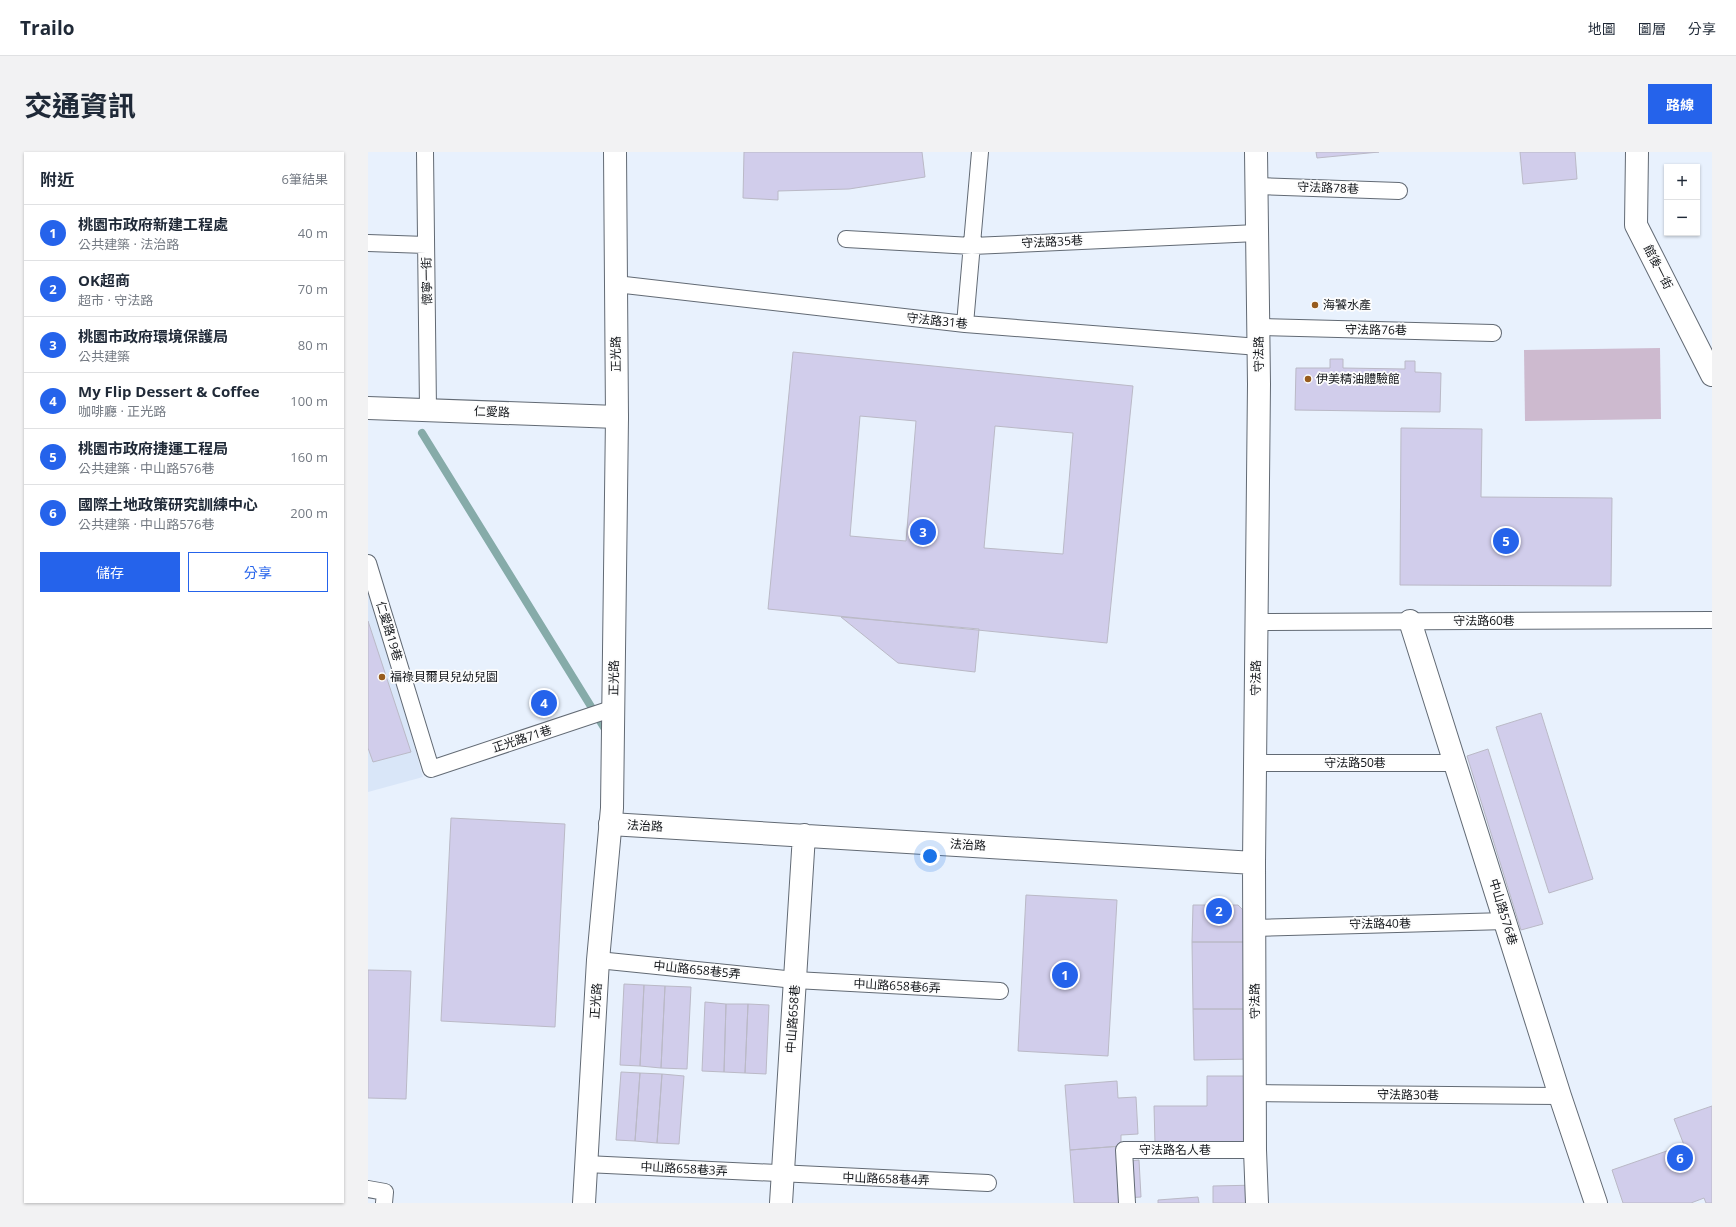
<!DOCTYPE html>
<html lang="zh-TW">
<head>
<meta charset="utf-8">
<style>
  :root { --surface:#fff; --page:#f2f2f3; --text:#1f2937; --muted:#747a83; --line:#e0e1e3; --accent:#2563eb }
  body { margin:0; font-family:"Open Sans","Noto Sans TC",sans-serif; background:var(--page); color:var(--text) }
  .controls { position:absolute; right:12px; top:12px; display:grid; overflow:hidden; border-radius:0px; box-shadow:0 1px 3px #0004 }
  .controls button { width:36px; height:36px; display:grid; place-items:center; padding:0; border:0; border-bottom:1px solid var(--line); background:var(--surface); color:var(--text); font:20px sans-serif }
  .you { position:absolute; left:562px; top:704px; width:14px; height:14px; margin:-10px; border:3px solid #fff; border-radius:50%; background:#1a73e8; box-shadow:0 0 0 6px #1a73e833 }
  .badge { display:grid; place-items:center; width:26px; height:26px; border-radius:50%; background:var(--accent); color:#fff; font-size:13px; font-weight:700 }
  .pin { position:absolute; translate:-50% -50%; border:2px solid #fff; box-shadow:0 1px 4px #0006 }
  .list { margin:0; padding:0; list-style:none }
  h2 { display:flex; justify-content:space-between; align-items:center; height:52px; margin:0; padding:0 16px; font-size:17px }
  h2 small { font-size:13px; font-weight:400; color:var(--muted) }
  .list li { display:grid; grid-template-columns:26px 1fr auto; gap:12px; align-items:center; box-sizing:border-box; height:56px; padding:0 16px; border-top:1px solid var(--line) }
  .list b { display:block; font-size:15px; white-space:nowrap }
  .list p { margin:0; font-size:13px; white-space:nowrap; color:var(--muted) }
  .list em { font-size:13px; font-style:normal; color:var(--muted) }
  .actions { display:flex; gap:8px; padding:12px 16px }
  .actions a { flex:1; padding:9px 0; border:1px solid var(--accent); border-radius:0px; text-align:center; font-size:14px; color:var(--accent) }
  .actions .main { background:var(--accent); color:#fff }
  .map { position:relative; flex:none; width:1344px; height:1051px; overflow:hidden; border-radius:0px }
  header { display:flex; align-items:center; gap:24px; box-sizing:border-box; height:56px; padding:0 20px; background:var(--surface); border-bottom:1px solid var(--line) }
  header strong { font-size:19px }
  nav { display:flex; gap:22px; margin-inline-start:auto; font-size:14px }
  .intro { display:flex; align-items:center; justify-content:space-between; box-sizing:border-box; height:96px; padding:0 24px }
  h1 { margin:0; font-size:28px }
  .button { padding:10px 18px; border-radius:0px; background:var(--accent); color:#fff; font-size:14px; font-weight:700 }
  main { display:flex; gap:24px; padding:0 24px }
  aside { flex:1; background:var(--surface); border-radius:0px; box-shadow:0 1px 3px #0004 }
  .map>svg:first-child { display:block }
</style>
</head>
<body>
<header>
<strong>Trailo</strong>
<nav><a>地圖</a><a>圖層</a><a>分享</a></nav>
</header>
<div class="intro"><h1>交通資訊</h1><a class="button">路線</a></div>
<main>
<aside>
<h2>附近<small>6筆結果</small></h2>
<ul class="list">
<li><span class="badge">1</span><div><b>桃園市政府新建工程處</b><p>公共建築 · 法治路</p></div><em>40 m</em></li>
<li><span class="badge">2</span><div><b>OK超商</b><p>超市 · 守法路</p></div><em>70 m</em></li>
<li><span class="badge">3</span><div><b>桃園市政府環境保護局</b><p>公共建築</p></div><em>80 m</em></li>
<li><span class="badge">4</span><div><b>My Flip Dessert &amp; Coffee</b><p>咖啡廳 · 正光路</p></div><em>100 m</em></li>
<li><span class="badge">5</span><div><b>桃園市政府捷運工程局</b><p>公共建築 · 中山路576巷</p></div><em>160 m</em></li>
<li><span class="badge">6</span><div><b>國際土地政策研究訓練中心</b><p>公共建築 · 中山路576巷</p></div><em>200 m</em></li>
</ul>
<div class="actions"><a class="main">儲存</a><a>分享</a></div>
</aside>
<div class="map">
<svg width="1344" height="1051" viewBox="0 0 1344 1051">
  <rect width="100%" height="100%" fill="#e8f1fd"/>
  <path fill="#d9e6f8" d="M0,424l55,201 -55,15z"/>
  <path fill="#cdbacf" d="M1292,196l1,71 -136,2 -1,-71z"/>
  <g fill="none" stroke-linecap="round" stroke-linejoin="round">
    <path stroke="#86aba9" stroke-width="8" d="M54,281l186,301"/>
  </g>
  <path fill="#d1cdeb" stroke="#bab9c6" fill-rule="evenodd" d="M376,0h178l3,25 -76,12 -71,2v9l-35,-2z
    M948,0h63l-62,6z
    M1152,0h55l2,27 -54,5z
    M425,200l340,34 -26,257 -339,-34zM492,264l56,5 -10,120 -56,-5zM627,274l78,7 -10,121 -79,-6z
    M962,207h13v9l62,1v-8h10v11l26,1 -1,39 -145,-2 1,-42h34z
    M1033,276l81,1 -1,68 131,1 -1,88 -211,-1z
    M473,465l138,12 -4,43 -77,-9z
    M0,469l43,131 -38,10 -5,-14z
    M1173,561l52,166 -44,14 -53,-166z
    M1120,597l55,175 -22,6 -54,-174z
    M83,666l114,6 -10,203 -114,-6z
    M658,743l91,5 -9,156 -90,-5z
    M825,753h45l15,15 -1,22h-60z
    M824,790h60l1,67h-60z
    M0,818l43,1 -5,128 -38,-1z
    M256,832l20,1 -4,81 -20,-1z
    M276,833l21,1 -4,82 -21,-2z
    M297,834l26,1 -4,82 -26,-1z
    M337,850l21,2 -2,68 -22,-1z
    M358,852h22l-3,69 -21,-1z
    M380,852l21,1 -3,69 -21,-1z
    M825,857h60l1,50 -60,1z
    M253,920l19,1 -5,68 -19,-1z
    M272,921l22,1 -5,69 -22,-2z
    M294,922l22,2 -5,68 -22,-1z
    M839,924h40v77l-92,-9 -1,-38h53z
    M749,929l1,17 18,-1 2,37 -17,1v11l-51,4 -5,-65z
    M1344,954v97h-6l-2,-5 -13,5h-68l-11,-33 72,-25 -10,-26z
    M753,994l2,16 16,-2 2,37 -16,1v5h-51l-4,-53z
    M891,1033v18h-46v-17z
    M830,1045l1,6h-41v-3z"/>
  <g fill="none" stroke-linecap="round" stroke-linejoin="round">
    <defs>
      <path id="service" d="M57,0l3,257
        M889,34l142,5
        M478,87l126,7 285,-13
        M0,91l58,2
        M248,132l349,40 294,23
        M597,172l15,-172
        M891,175l234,6
        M0,411l63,206 183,-61
        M889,470l455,-2
        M887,611h200
        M886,776l252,-7
        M230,808l197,20 205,11
        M888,941l304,3
        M218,1012l402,19
        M0,1037l17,3 -1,11
        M759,1051l-3,-53h131"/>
      <path id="minor" d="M888,0l3,232 -5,479 1,287 2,53
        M1269,0l-1,73 76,150
        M0,256l249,9
        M1042,469l150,475 36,107
        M242,672l644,39
        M413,1051l23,-368"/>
      <path id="tertiary" d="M216,1051l14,-243 14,-152 5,-391 -2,-265"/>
    </defs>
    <use href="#service" stroke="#626a74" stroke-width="18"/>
    <use href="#minor" stroke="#626a74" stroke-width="24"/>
    <use href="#tertiary" stroke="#626a74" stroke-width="24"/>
    <use href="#service" stroke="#fff" stroke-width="16"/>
    <use href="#minor" stroke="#fff" stroke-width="22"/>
    <use href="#tertiary" stroke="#fff" stroke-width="22"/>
  </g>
  <g fill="#985c1d" stroke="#fdfdfd" stroke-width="1.5">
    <circle cx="947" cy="153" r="4"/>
    <circle cx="940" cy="227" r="4"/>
    <circle cx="14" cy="525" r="4"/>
  </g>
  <g text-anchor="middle" stroke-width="3.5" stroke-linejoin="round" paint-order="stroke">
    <g font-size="12" fill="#121519" stroke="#fdfdfd">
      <text transform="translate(960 36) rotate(2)" y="4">守法路78巷</text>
      <text transform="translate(684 90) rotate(-3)" y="4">守法路35巷</text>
      <text transform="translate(1290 115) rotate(63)" y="4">館後一街</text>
      <text transform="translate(59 129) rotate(-91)" y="4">懷寧一街</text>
      <text transform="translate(569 169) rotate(6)" y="4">守法路31巷</text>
      <text transform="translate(1008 178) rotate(1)" y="4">守法路76巷</text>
      <text transform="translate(248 202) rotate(-91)" y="4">正光路</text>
      <text transform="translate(891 202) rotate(-91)" y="4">守法路</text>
      <text transform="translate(124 260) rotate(2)" y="4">仁愛路</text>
      <text x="1116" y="473">守法路60巷</text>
      <text transform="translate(21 479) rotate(73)" y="4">仁愛路19巷</text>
      <text transform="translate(246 526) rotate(-89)" y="4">正光路</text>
      <text transform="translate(888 526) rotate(-89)" y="4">守法路</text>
      <text transform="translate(154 587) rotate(-18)" y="4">正光路71巷</text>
      <text x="987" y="615">守法路50巷</text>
      <text transform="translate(277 674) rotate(3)" y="4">法治路</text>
      <text transform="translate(600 693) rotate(3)" y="4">法治路</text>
      <text transform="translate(1135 760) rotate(73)" y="4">中山路576巷</text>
      <text transform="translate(1012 772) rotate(-1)" y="4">守法路40巷</text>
      <text transform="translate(329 818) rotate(6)" y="4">中山路658巷5弄</text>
      <text transform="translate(529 834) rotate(3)" y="4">中山路658巷6弄</text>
      <text transform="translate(228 849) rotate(-86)" y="4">正光路</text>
      <text transform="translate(887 849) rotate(-91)" y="4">守法路</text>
      <text transform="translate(425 867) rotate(-86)" y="4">中山路658巷</text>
      <text transform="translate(1040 943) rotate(1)" y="4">守法路30巷</text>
      <text x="807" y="1002">守法路名人巷</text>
      <text transform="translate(316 1017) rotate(3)" y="4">中山路658巷3弄</text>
      <text transform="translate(518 1027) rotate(2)" y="4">中山路658巷4弄</text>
    </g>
    <g font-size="12" fill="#121519" stroke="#fdfdfd" text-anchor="start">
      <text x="955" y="157">海饕水產</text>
      <text x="948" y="231">伊美精油體驗館</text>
      <text x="22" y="529">福祿貝爾貝兒幼兒園</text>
    </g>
  </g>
</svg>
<div class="controls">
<button>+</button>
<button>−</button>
</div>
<div class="you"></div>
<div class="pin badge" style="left:697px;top:823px">1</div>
<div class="pin badge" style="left:851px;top:759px">2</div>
<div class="pin badge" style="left:555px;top:380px">3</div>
<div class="pin badge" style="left:176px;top:551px">4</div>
<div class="pin badge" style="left:1138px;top:389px">5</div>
<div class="pin badge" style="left:1312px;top:1006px">6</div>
</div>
</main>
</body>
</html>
